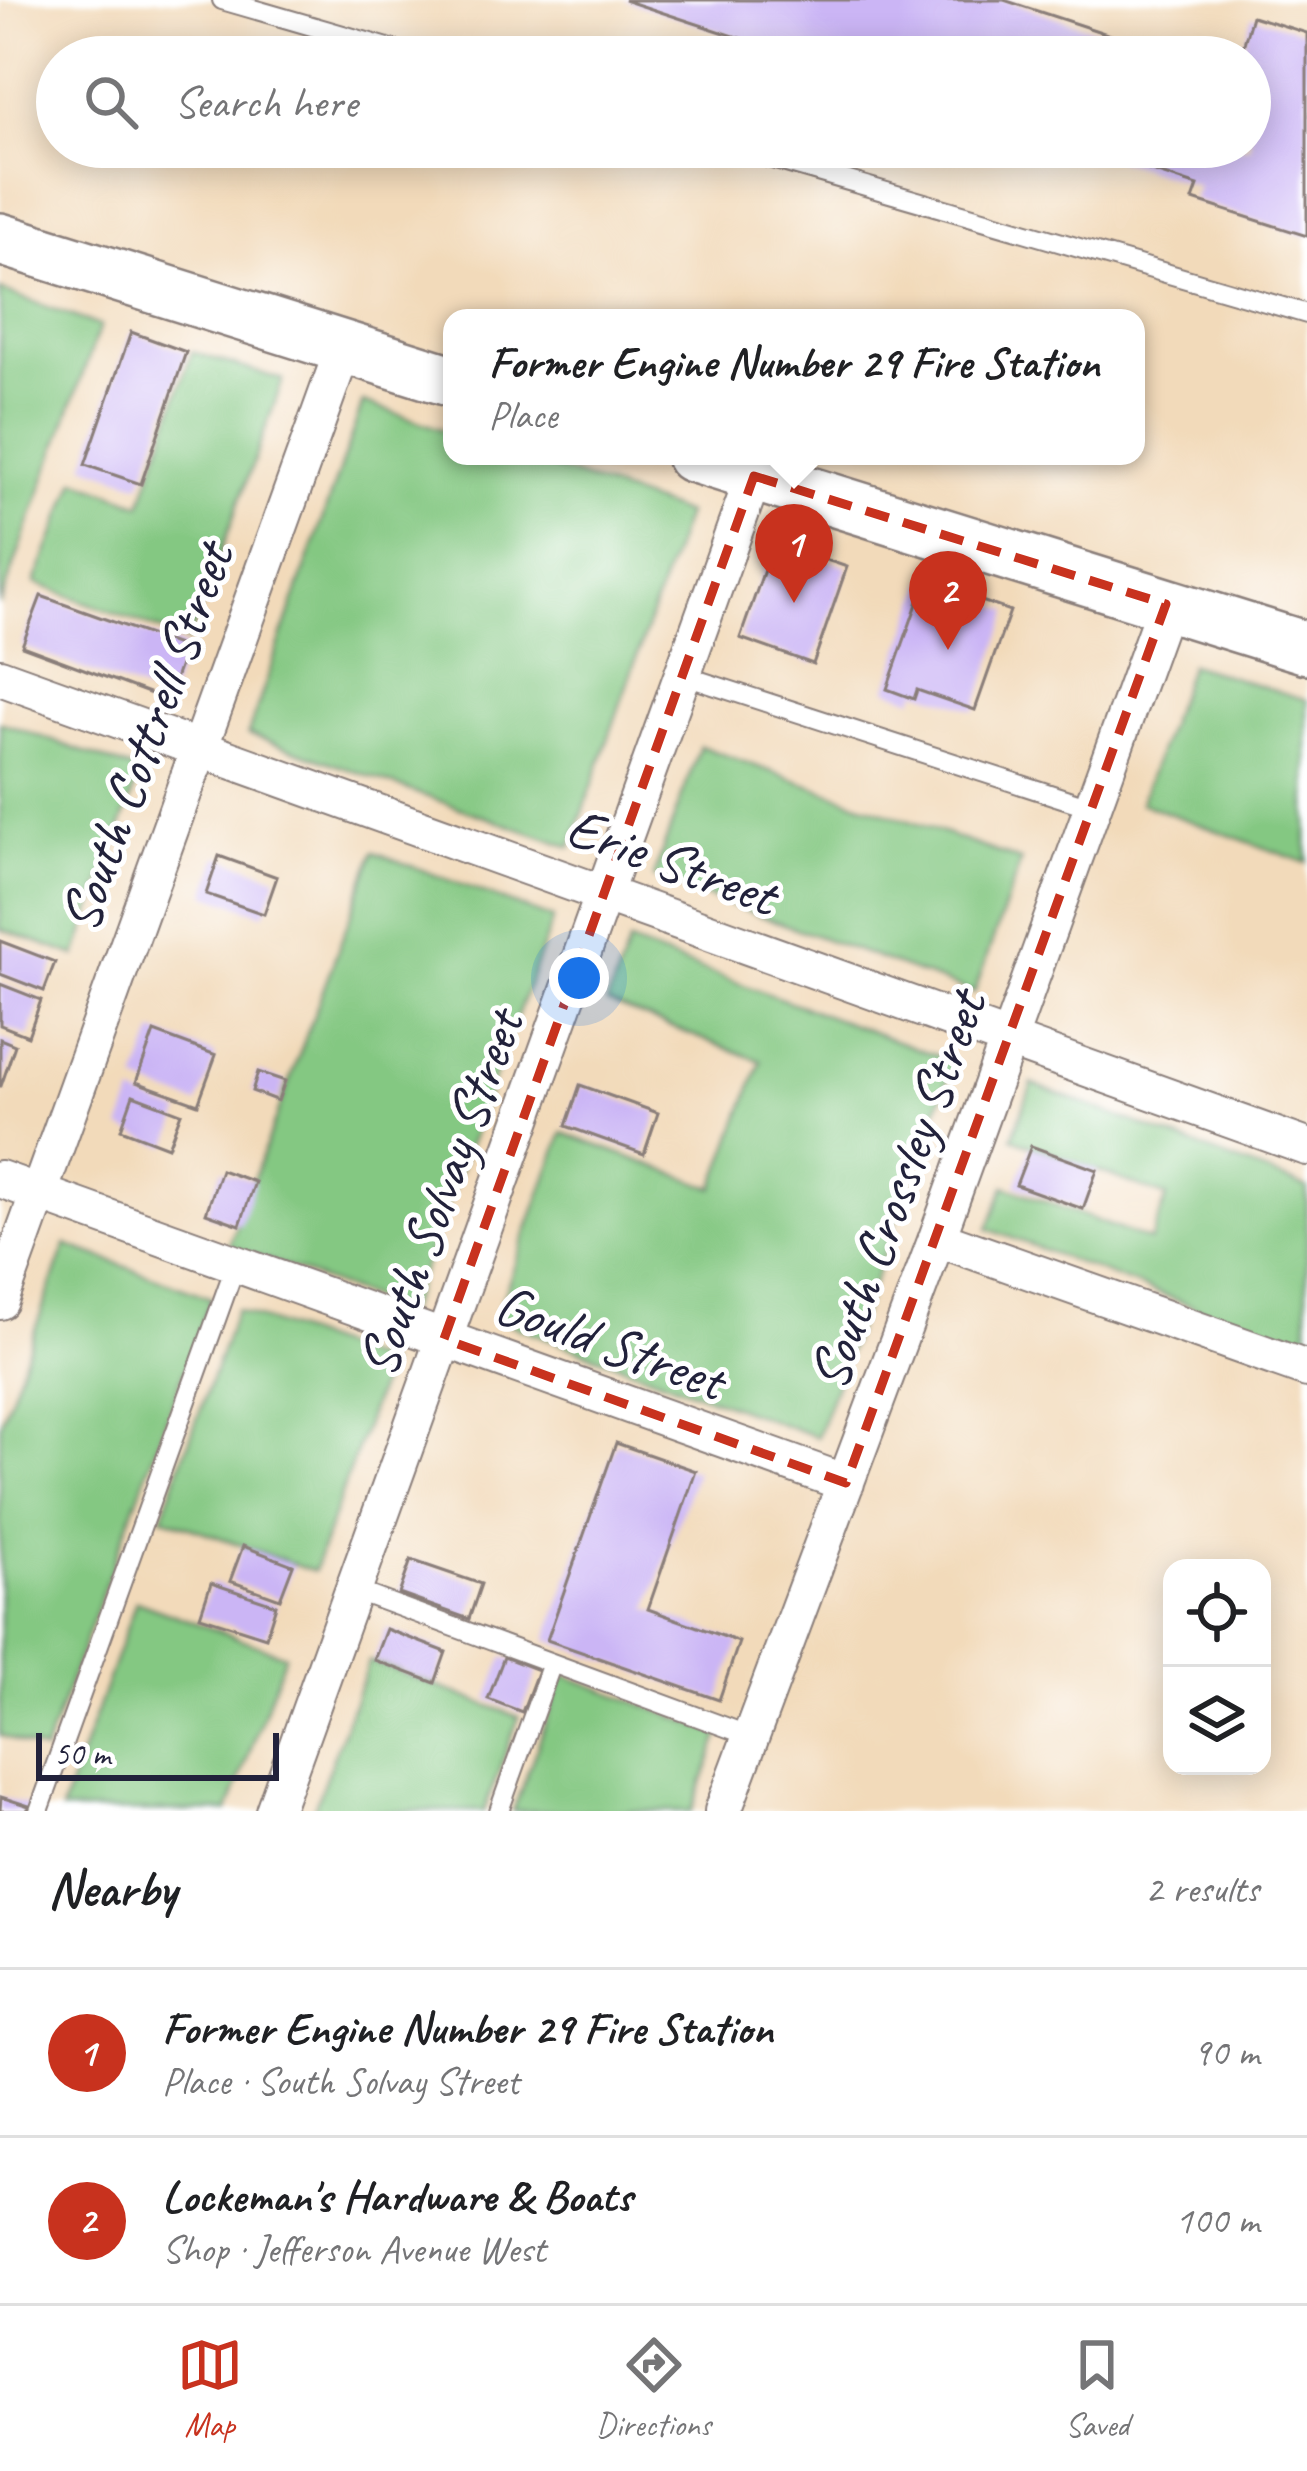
<!DOCTYPE html>
<html lang="en">
<head>
<meta charset="utf-8">
<style>
  :root { --surface:#fff; --page:#f2f2f2; --text:#202124; --muted:#757577; --line:#e0e0e0; --accent:#c8321e }
  body { margin:0; font-family:Caveat,sans-serif; background:var(--page); color:var(--text) }
  .controls { position:absolute; right:36px; bottom:36px; display:grid; overflow:hidden; border-radius:24px; box-shadow:0 6px 30px #0003 }
  .controls button { width:108px; height:108px; display:grid; place-items:center; padding:0; border:0; border-bottom:3px solid var(--line); background:var(--surface); color:var(--text); font:60px sans-serif }
  .scale { position:absolute; left:36px; bottom:30px; width:243px; box-sizing:border-box; padding-left:12px; border:6px solid #22223b; border-top:0; font-size:33px; line-height:42px; white-space:nowrap; color:#22223b; -webkit-text-stroke:9px #fff; paint-order:stroke }
  .you { position:absolute; left:579px; top:978px; width:42px; height:42px; margin:-30px; border:9px solid #fff; border-radius:50%; background:#1a73e8; box-shadow:0 0 0 18px #1a73e833 }
  .badge { display:grid; place-items:center; width:78px; height:78px; border-radius:50%; background:var(--accent); color:#fff; font-size:39px; font-weight:700 }
  .pin { position:absolute; translate:-50% -99px; filter:drop-shadow(0 3px 6px #0008) }
  .pin::after { content:''; position:absolute; top:63px; width:42px; height:36px; background:inherit; clip-path:polygon(0 0,100% 0,50% 100%) }
  .popup { position:absolute; left:443px; top:309px; width:702px; height:156px; box-sizing:border-box; display:grid; place-content:center; border-radius:24px; background:var(--surface); filter:drop-shadow(0 3px 9px #0005); font-size:39px; white-space:nowrap; color:var(--muted) }
  .popup b { font-size:45px; color:var(--text) }
  .popup::after { content:''; position:absolute; left:50%; top:100%; margin-left:-24px; border:24px solid transparent; border-top-color:var(--surface) }
  .list { margin:0; padding:0; list-style:none }
  h2 { display:flex; justify-content:space-between; align-items:center; height:156px; margin:0; padding:0 48px; font-size:51px }
  h2 small { font-size:39px; font-weight:400; color:var(--muted) }
  .list li { display:grid; grid-template-columns:78px 1fr auto; gap:36px; align-items:center; box-sizing:border-box; height:168px; padding:0 48px; border-top:3px solid var(--line) }
  .list b { display:block; font-size:45px; white-space:nowrap }
  .list p { margin:0; font-size:39px; white-space:nowrap; color:var(--muted) }
  .list em { font-size:39px; font-style:normal; color:var(--muted) }
  .icon { flex:none; width:66px; height:66px; fill:none; stroke:currentColor; stroke-width:2; stroke-linecap:round; stroke-linejoin:round }
  .map { position:relative; flex:none; width:1307px; height:1811px; overflow:hidden }
  .search { position:absolute; background:var(--surface); box-shadow:0 6px 30px #0003; left:36px; right:36px; top:36px; height:132px; display:flex; align-items:center; gap:30px; box-sizing:border-box; padding:0 42px; border-radius:66px; color:var(--muted); font-size:45px }
  .sheet { height:492px; background:var(--surface) }
  nav { display:flex; justify-content:space-around; align-items:center; box-sizing:border-box; height:168px; border-top:3px solid var(--line); background:var(--surface); font-size:33px; color:var(--muted) }
  nav a { display:grid; justify-items:center; gap:6px }
  nav .on { color:var(--accent) }
  .map>svg:first-child { display:block }
</style>
</head>
<body>
<div class="map">
<svg width="1307" height="1811" viewBox="0 0 1307 1811">
  <rect width="100%" height="100%" fill="#fff"/>
  <filter id="ink" filterUnits="userSpaceOnUse"><feTurbulence type="fractalNoise" baseFrequency=".00833" numOctaves="2"/><feDisplacementMap in="SourceGraphic" scale="24" xChannelSelector="R" yChannelSelector="G"/><feConvolveMatrix kernelMatrix="1 2 1 2 8 2 1 2 1" color-interpolation-filters="sRGB"/></filter>
  <filter id="wash" filterUnits="userSpaceOnUse"><feTurbulence type="fractalNoise" baseFrequency=".004" numOctaves="4" result="noise"/><feDisplacementMap in="SourceGraphic" scale="48" xChannelSelector="R" yChannelSelector="G"/><feGaussianBlur stdDeviation="2.7" result="paint"/><feColorMatrix in="noise" values="0 0 0 0 0 0 0 0 0 0 0 0 0 0 0 0 0 1.4 0 .05"/><feComposite in="paint" operator="in"/></filter>
  <g filter="url(#wash)">
    <rect width="100%" height="100%" fill="#f2daba"/>
    <path fill="#84c882" stroke="#53755e" stroke-width="3" d="M0,290l100,36 -100,279z
      M192,352l91,28 -94,261 -154,-58 41,-103 65,24z
      M363,402l89,31v23h67l167,58 -115,333 -323,-113z
      M1190,664l117,36v163l-167,-60z
      M0,722l140,50 -64,184 -76,-27z
      M700,746l321,115 -47,132 -321,-116z
      M374,852l179,67 -146,393 -178,-67z
      M629,943l325,119 -137,375 -322,-118 68,-186 151,55 47,-127 -154,-58z
      M1032,1084l275,104v151l-4,9 -315,-119 17,-43 145,55 17,-44 -155,-59z
      M66,1245l145,53 -167,454 -44,-17v-310z
      M236,1310l151,54 -73,207 -152,-54z
      M136,1601l149,54 -57,156h-167z
      M369,1661l150,56 -35,94h-171z
      M564,1675l156,59 -28,77h-179z"/>
    <g id="blocks">
      <path fill="#cbb5f5" d="M624,0h380l170,56 -376,1z
        M1252,16l55,17v203l-114,-36 5,-14 -117,-38 169,-1v-90h-10z
        M131,332l55,20 -45,132 -56,-19z
        M774,542l73,25 -34,97 -73,-26z
        M925,581l85,30 -35,99 -58,-20 -3,9 -27,-10z
        M41,596l145,52 -16,45 -8,5 -140,-52z
        M219,856l58,21 -13,37 -58,-20z
        M0,941l55,21 -11,29 -44,-17z
        M0,984l41,16 -13,36 -28,-11z
        M154,1032l62,23 -18,49 -62,-22z
        M0,1039l15,6 -14,41h-1z
        M258,1072l27,9 -7,20 -26,-10z
        M580,1085l78,28 -14,41 -78,-28z
        M133,1095l48,18 -13,34 -47,-18z
        M1031,1146l66,24 -14,39 -67,-24z
        M221,1170l34,12 -15,43 -34,-12z
        M616,1443l80,28 -48,138 91,33 -20,58 -172,-60z
        M243,1546l50,19 -13,34 -50,-18z
        M411,1560l70,24 -12,35 -70,-25z
        M211,1583l65,22 -10,32 -66,-21z
        M386,1629l60,23 -11,31 -61,-23z
        M504,1657l34,13 -16,42 -34,-13z
        M1,1797l28,9 -2,5h-27z"/>
    </g>
  </g>
  <g filter="url(#ink)">
    <use href="#blocks" fill-opacity="0" stroke="#8a7e7a" stroke-width="3"/>
    <g fill="none" stroke-linecap="round" stroke-linejoin="round">
      <defs>
        <path id="service" d="M222,0l197,57
          M731,147l576,167
          M682,675l411,133
          M354,1590l396,146
          M39,1811l197,-547
          M499,1811l53,-148"/>
        <path id="minor" d="M0,677l1307,470
          M0,1179l846,304
          M937,1238l370,131
          M0,1301l344,-954
          M274,1811l480,-1335
          M723,1811l214,-573 229,-634"/>
        <path id="secondary" d="M0,239l452,142
          M692,456l615,192"/>
      </defs>
      <use href="#service" stroke="#8a7e7a" stroke-width="22"/>
      <use href="#minor" stroke="#8a7e7a" stroke-width="40"/>
      <use href="#secondary" stroke="#8a7e7a" stroke-width="56"/>
      <use href="#service" stroke="#fff" stroke-width="18"/>
      <use href="#minor" stroke="#fff" stroke-width="36"/>
      <use href="#secondary" stroke="#fff" stroke-width="51"/>
    </g>
  </g>
  <path fill="none" stroke="#c8321e" stroke-width="9" stroke-dasharray="24 15" stroke-linejoin="round" d="M754,476l412,128 -320,879 -402,-144z"/>
  <g text-anchor="middle" stroke-width="10" stroke-linejoin="round" paint-order="stroke">
    <g font-size="57" fill="#22223b" stroke="#fff">
      <text transform="translate(145 737) rotate(-70)" y="20">South Cottrell Street</text>
      <text transform="translate(672 860) rotate(20)" y="20">Erie Street</text>
      <text transform="translate(896 1190) rotate(-70)" y="20">South Crossley Street</text>
      <text transform="translate(439 1193) rotate(-70)" y="20">South Solvay Street</text>
      <text transform="translate(610 1341) rotate(20)" y="20">Gould Street</text>
    </g>
  </g>
</svg>
<div class="controls">
<button><svg class="icon" aria-label="locate" viewBox="0 0 24 24"><circle cx="12" cy="12" r="6"/><path d="M12 2v4M12 18v4M2 12h4M18 12h4"/></svg></button>
<button><svg class="icon" aria-label="layers" viewBox="0 0 24 24"><path d="M12 4l9 5-9 5-9-5zM3 14l9 5 9-5"/></svg></button>
</div>
<div class="scale">50 m</div>
<div class="you"></div>
<div class="pin badge" style="left:794px;top:603px">1</div>
<div class="popup"><b>Former Engine Number 29 Fire Station</b>Place</div>
<div class="pin badge" style="left:948px;top:650px">2</div>
<div class="search"><svg class="icon" aria-label="search" viewBox="0 0 24 24"><circle cx="10" cy="10" r="6"/><path d="M15 15l6 6"/></svg>Search here</div>
</div>
<section class="sheet">
<h2>Nearby<small>2 results</small></h2>
<ul class="list">
<li><span class="badge">1</span><div><b>Former Engine Number 29 Fire Station</b><p>Place · South Solvay Street</p></div><em>90 m</em></li>
<li><span class="badge">2</span><div><b>Lockeman's Hardware &amp; Boats</b><p>Shop · Jefferson Avenue West</p></div><em>100 m</em></li>
</ul>
</section>
<nav>
<a class="on"><svg class="icon" aria-label="map" viewBox="0 0 24 24"><path d="M3 6l6-2 6 2 6-2v14l-6 2-6-2-6 2zM9 4v14M15 6v14"/></svg>Map</a>
<a><svg class="icon" aria-label="directions" viewBox="0 0 24 24"><path d="M12 3l9 9-9 9-9-9zM9 14v-3h6M13 9l2 2-2 2"/></svg>Directions</a>
<a><svg class="icon" aria-label="saved" viewBox="0 0 24 24"><path d="M7 4h10v16l-5-4-5 4z"/></svg>Saved</a>
</nav>
</body>
</html>
